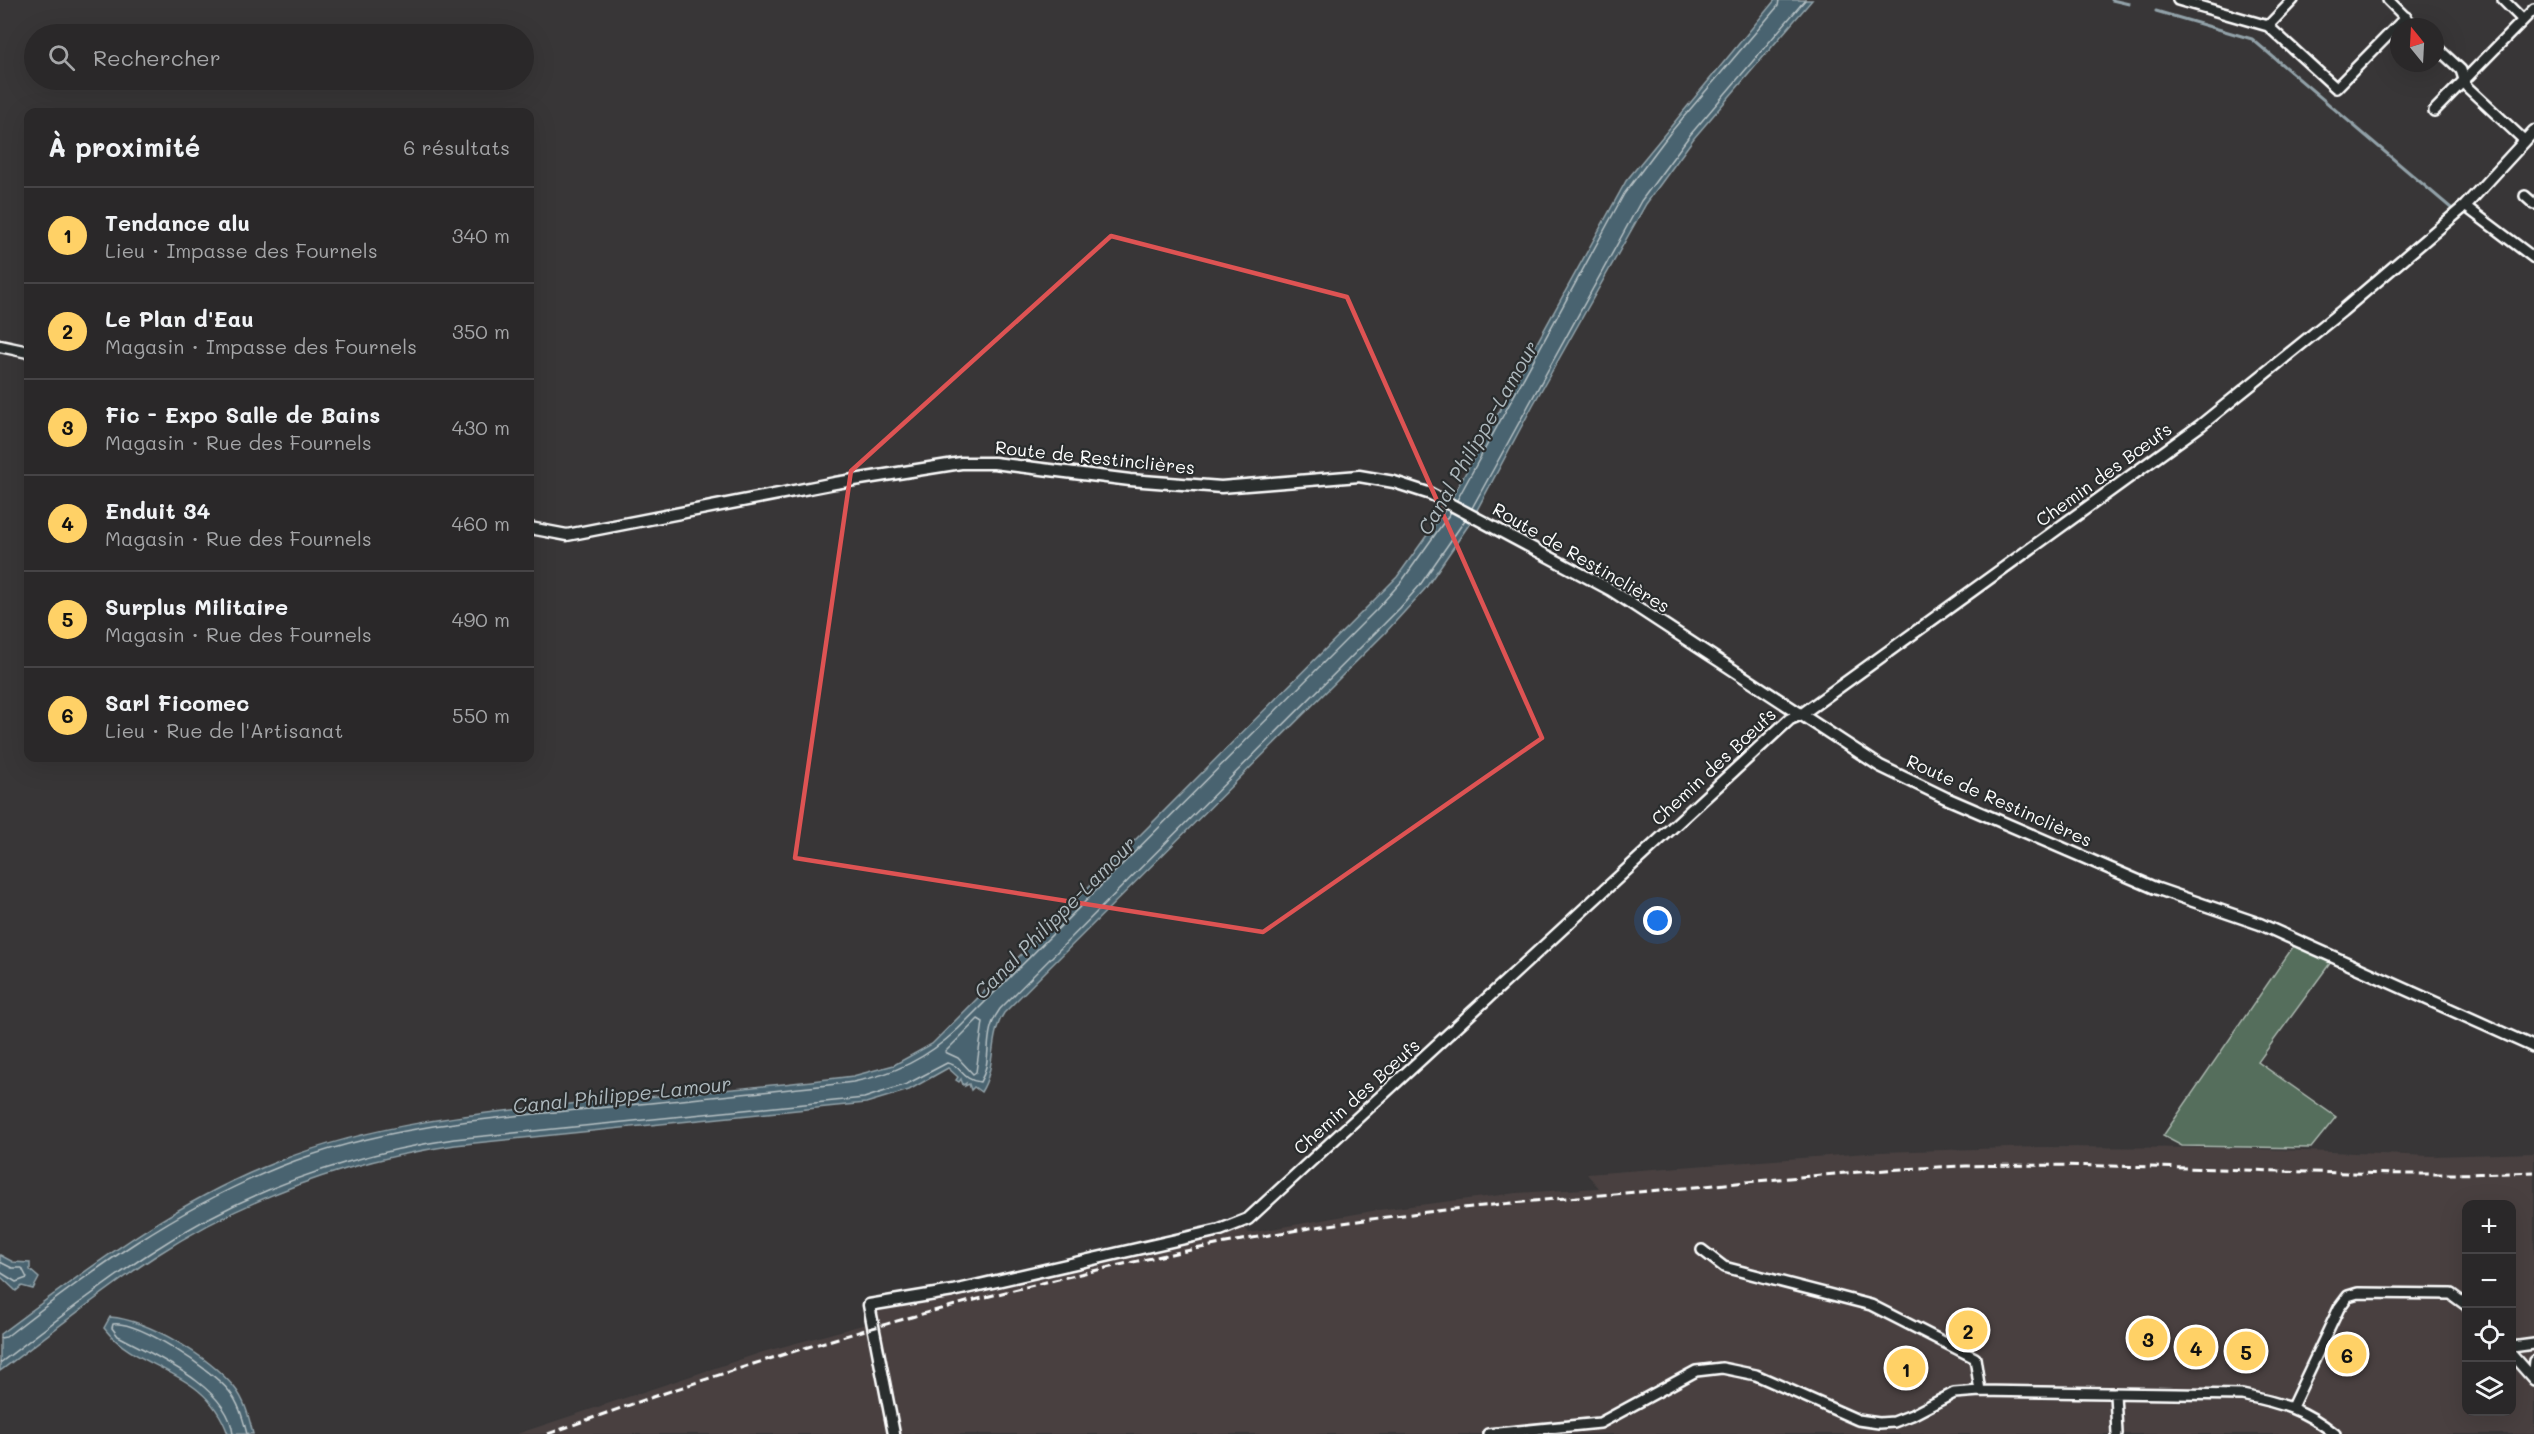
<!DOCTYPE html>
<html lang="fr">
<head>
<meta charset="utf-8">
<style>
  :root { --surface:#2a2829; --page:#363435; --text:#f1f3f6; --muted:#a5a6a8; --line:#464446; --accent:#ffd166 }
  body { margin:0; font-family:Mali,sans-serif; background:var(--page); color:var(--text) }
  .controls { position:absolute; right:18px; bottom:18px; display:grid; overflow:hidden; border-radius:12px; box-shadow:0 6px 24px #0002 }
  .controls button { width:54px; height:54px; display:grid; place-items:center; padding:0; border:0; border-bottom:2px solid var(--line); background:var(--surface); color:var(--text); font:30px sans-serif }
  .compass { position:absolute; left:2390px; top:18px; width:54px; height:54px; border-radius:50%; background:var(--surface); box-shadow:0 6px 24px #0002; rotate:342deg }
  .you { position:absolute; left:1658px; top:921px; width:21px; height:21px; margin:-15px; border:4px solid #fff; border-radius:50%; background:#1a73e8; box-shadow:0 0 0 9px #1a73e833 }
  .badge { display:grid; place-items:center; width:39px; height:39px; border-radius:50%; background:var(--accent); color:#111; font-size:20px; font-weight:700 }
  .pin { position:absolute; translate:-50% -50%; border:3px solid #fff; box-shadow:0 2px 6px #0006 }
  .list { margin:0; padding:0; list-style:none }
  h2 { display:flex; justify-content:space-between; align-items:center; height:78px; margin:0; padding:0 24px; font-size:26px }
  h2 small { font-size:20px; font-weight:400; color:var(--muted) }
  .list li { display:grid; grid-template-columns:39px 1fr auto; gap:18px; align-items:center; box-sizing:border-box; height:96px; padding:0 24px; border-top:2px solid var(--line) }
  .list b { display:block; font-size:22px; white-space:nowrap }
  .list p { margin:0; font-size:20px; white-space:nowrap; color:var(--muted) }
  .list em { font-size:20px; font-style:normal; color:var(--muted) }
  .icon { flex:none; width:33px; height:33px; fill:none; stroke:currentColor; stroke-width:2; stroke-linecap:round; stroke-linejoin:round }
  .map { position:relative; flex:none; width:2534px; height:1434px; overflow:hidden }
  .search { position:absolute; background:var(--surface); box-shadow:0 6px 24px #0002; left:24px; top:24px; width:510px; height:66px; display:flex; align-items:center; gap:15px; box-sizing:border-box; padding:0 21px; border-radius:33px; color:var(--muted); font-size:22px }
  .panel { position:absolute; background:var(--surface); box-shadow:0 6px 24px #0002; left:24px; top:108px; width:510px; height:654px; border-radius:12px }
  .map>svg:first-child { display:block }
</style>
</head>
<body>
<div class="map">
<svg width="2534" height="1434" viewBox="0 0 2534 1434">
  <rect width="100%" height="100%" fill="#383637"/>
  <filter id="ink" filterUnits="userSpaceOnUse"><feTurbulence type="fractalNoise" baseFrequency=".0167" numOctaves="2"/><feDisplacementMap in="SourceGraphic" scale="12" xChannelSelector="R" yChannelSelector="G"/><feConvolveMatrix kernelMatrix="1 2 1 2 8 2 1 2 1" color-interpolation-filters="sRGB"/></filter>
  <g filter="url(#ink)">
    <path fill="#484141" fill-rule="evenodd" d="M2040,1147l190,1 202,8 102,-3v281h-2017l246,-82 107,-29 7,-13 13,-5 331,-69 24,-9 4,6 129,-23 139,-17 82,-5 -12,-14 293,-22zM2466,1204h46v208h-46z"/>
    <path fill="#556e5c" stroke="#aab6ae" stroke-width="1.5" d="M2295,944l36,18 -73,100 78,55 -25,31 -129,-2 -19,-10z"/>
    <path fill="#4a646f" stroke="#92a2a9" stroke-width="1.5" d="M1775,0h37l-118,138 -48,66 -113,201 -63,118 -45,66 -40,44 -381,380c-16,24 -7,54 -23,79l-7,-5 -3,3 -2,-6 -4,2 1,-3 -3,2 -2,-6 -2,3 -3,-2 2,-3 -10,-9 -39,22 -43,13 -411,42c-108,16 -210,53 -301,112 -53,35 -103,76 -154,114v-37c89,-66 175,-133 279,-173 94,-37 191,-47 291,-57 94,-9 189,-16 283,-28l41,-11 38,-21 465,-467 48,-67 181,-329z
      M0,1255l13,7 17,1v7l9,8 -6,11 -11,-3 -6,5 -16,-15z
      M110,1317c39,3 99,40 124,70 11,13 15,30 19,47h-25c-23,-67 -89,-61 -124,-106z"/>
    <g fill="none" stroke-linecap="round" stroke-linejoin="round">
      <path stroke="#b7c1c5" stroke-width="1.5" d="M1457,500l167,-306 46,-61 108,-127 1,-6
        M1472,508l169,-307 49,-66 115,-135
        M978,1019l5,3 -7,50 -3,2 -15,-16 -13,-6z
        M0,1262l12,6h10l5,10 -11,4 -16,-10
        M0,1338l6,-1c85,-67 172,-129 273,-170 96,-39 197,-48 298,-57 92,-9 185,-17 276,-28 42,-8 74,-24 105,-53l418,-419 26,-29 49,-69
        M0,1363c49,-37 98,-76 150,-110 92,-61 196,-98 304,-114l410,-41 43,-14 40,-21c15,2 14,17 33,19 14,-22 1,-48 20,-73l400,-401 20,-23 45,-65
        M233,1434c-5,-48 -78,-78 -115,-98l-6,-8 1,-4c25,-4 99,46 116,67 10,12 14,28 18,43"/>
      <path stroke="#92a2a9" stroke-width="3" d="M2112,0l17,4
        M2156,11l96,28 199,169"/>
      <defs>
        <path id="minor" d="M2178,0l90,26 68,62 70,-71
          M2388,0l27,27
          M2503,0l20,20
          M2268,26l25,-26
          M2435,46l26,24 5,16 59,55
          M2434,111l100,-102
          M2525,196l9,8
          M2465,206l69,52
          M1702,1250l22,17 147,38 104,53 5,33
          M2512,1347l22,-3
          M2512,1355l22,25
          M2532,1377l2,-16
          M2115,1393l2,41
          M2292,1407l47,-99 9,-12 10,-3 93,1 15,11
          M1488,1434l112,-11 96,-52 26,-3 34,7 102,45 21,3 15,-1 18,-7 42,-22 26,-2 262,4c39,8 62,14 93,39"/>
        <path id="tertiary" d="M0,346l28,6
          M530,528l37,7 268,-52 126,-20h33l136,17 91,7 138,-11 35,6 37,12 180,96 269,176 66,32 209,90 105,36 274,123
          M894,1434l-25,-129 84,-14 267,-61 28,-11 542,-500 12,-5 399,-289 141,-114 123,-105 69,-75"/>
      </defs>
      <use href="#minor" stroke="#fff" stroke-width="14"/>
      <use href="#tertiary" stroke="#fff" stroke-width="15"/>
      <use href="#minor" stroke="#2a2d2e" stroke-width="9"/>
      <use href="#tertiary" stroke="#2a2d2e" stroke-width="10"/>
      <path stroke="#fff" stroke-width="3" stroke-dasharray="9 4.5" stroke-linecap="butt" d="M548,1434c247,-90 503,-163 762,-206 120,-19 242,-29 363,-39 98,-9 195,-20 293,-23 190,-5 379,14 568,6"/>
    </g>
  </g>
  <path fill="none" stroke="#de5353" stroke-width="4.5" stroke-linejoin="round" d="M1111,236l236,61 195,441 -279,194 -468,-74 56,-387z"/>
  <g text-anchor="middle" stroke-width="4.5" stroke-linejoin="round" paint-order="stroke">
    <g font-size="18" fill="#fff" stroke="#2a2d2e">
      <text transform="translate(1095 458) rotate(6)" y="6">Route de Restinclières</text>
      <text transform="translate(2104 475) rotate(-36)" y="6">Chemin des Bœufs</text>
      <text transform="translate(1581 558) rotate(30)" y="6">Route de Restinclières</text>
      <text transform="translate(1714 767) rotate(-43)" y="6">Chemin des Bœufs</text>
      <text transform="translate(1999 801) rotate(24)" y="6">Route de Restinclières</text>
      <text transform="translate(1357 1097) rotate(-42)" y="6">Chemin des Bœufs</text>
    </g>
    <g font-size="20" font-style="italic" fill="#aeb9be" stroke="#2a2d2e">
      <text transform="translate(1478 438) rotate(-60)" y="7">Canal Philippe-Lamour</text>
      <text transform="translate(1055 918) rotate(-45)" y="7">Canal Philippe-Lamour</text>
      <text transform="translate(622 1095) rotate(-6)" y="7">Canal Philippe-Lamour</text>
    </g>
  </g>
</svg>
<div class="controls">
<button>+</button>
<button>−</button>
<button><svg class="icon" aria-label="locate" viewBox="0 0 24 24"><circle cx="12" cy="12" r="6"/><path d="M12 2v4M12 18v4M2 12h4M18 12h4"/></svg></button>
<button><svg class="icon" aria-label="layers" viewBox="0 0 24 24"><path d="M12 4l9 5-9 5-9-5zM3 14l9 5 9-5"/></svg></button>
</div>
<svg class="compass" viewBox="-18 -18 36 36"><path d="M0-13l5 13h-10z" fill="#e53935"/><path d="M0 13l5-13h-10z" fill="#a5a6a8"/></svg>
<div class="you"></div>
<div class="pin badge" style="left:1906px;top:1368px">1</div>
<div class="pin badge" style="left:1968px;top:1330px">2</div>
<div class="pin badge" style="left:2148px;top:1338px">3</div>
<div class="pin badge" style="left:2196px;top:1347px">4</div>
<div class="pin badge" style="left:2246px;top:1351px">5</div>
<div class="pin badge" style="left:2347px;top:1354px">6</div>
<div class="search"><svg class="icon" aria-label="search" viewBox="0 0 24 24"><circle cx="10" cy="10" r="6"/><path d="M15 15l6 6"/></svg>Rechercher</div>
<section class="panel">
<h2>À proximité<small>6 résultats</small></h2>
<ul class="list">
<li><span class="badge">1</span><div><b>Tendance alu</b><p>Lieu · Impasse des Fournels</p></div><em>340 m</em></li>
<li><span class="badge">2</span><div><b>Le Plan d'Eau</b><p>Magasin · Impasse des Fournels</p></div><em>350 m</em></li>
<li><span class="badge">3</span><div><b>Fic - Expo Salle de Bains</b><p>Magasin · Rue des Fournels</p></div><em>430 m</em></li>
<li><span class="badge">4</span><div><b>Enduit 34</b><p>Magasin · Rue des Fournels</p></div><em>460 m</em></li>
<li><span class="badge">5</span><div><b>Surplus Militaire</b><p>Magasin · Rue des Fournels</p></div><em>490 m</em></li>
<li><span class="badge">6</span><div><b>Sarl Ficomec</b><p>Lieu · Rue de l'Artisanat</p></div><em>550 m</em></li>
</ul>
</section>
</div>
</body>
</html>
